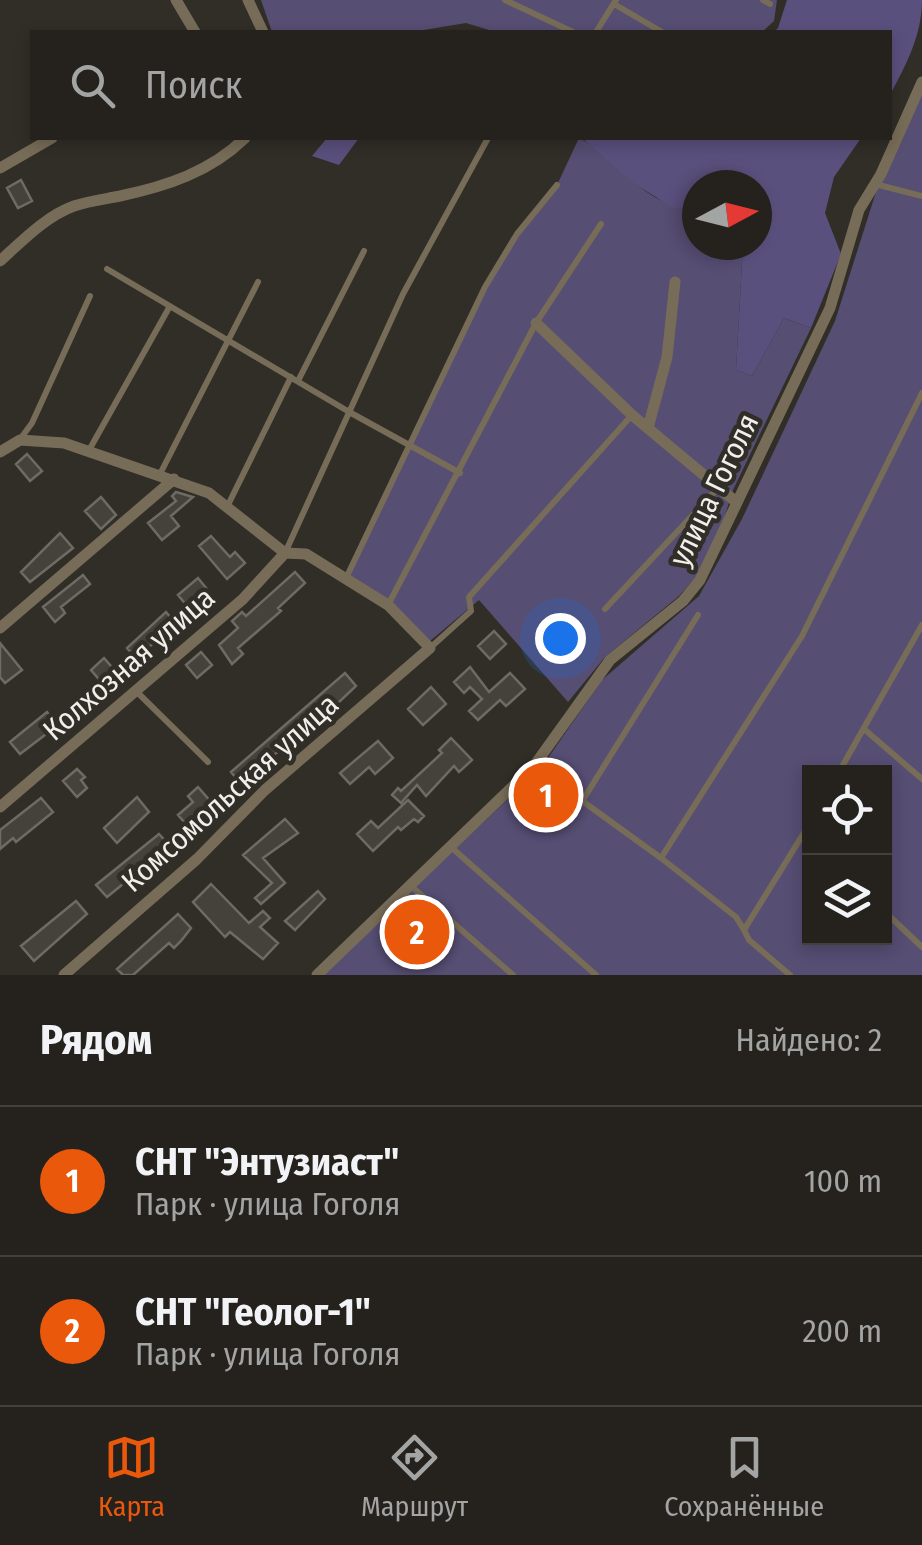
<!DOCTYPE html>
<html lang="ru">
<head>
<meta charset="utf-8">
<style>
  :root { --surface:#25221e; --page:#2d2a27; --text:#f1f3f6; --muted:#a3a4a4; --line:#423f3c; --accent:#ea580c }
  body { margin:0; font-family:"Fira Sans Condensed",sans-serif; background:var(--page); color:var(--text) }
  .controls { position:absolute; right:30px; bottom:30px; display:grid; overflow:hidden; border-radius:0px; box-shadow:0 5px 15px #0003 }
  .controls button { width:90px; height:90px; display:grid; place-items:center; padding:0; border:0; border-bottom:2px solid var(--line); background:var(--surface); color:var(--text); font:50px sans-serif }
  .compass { position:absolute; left:682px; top:170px; width:90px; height:90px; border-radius:50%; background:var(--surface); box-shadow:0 5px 15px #0003; rotate:83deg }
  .you { position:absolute; left:560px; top:638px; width:35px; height:35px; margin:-25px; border:8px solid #fff; border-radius:50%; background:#1a73e8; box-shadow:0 0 0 15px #1a73e833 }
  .badge { display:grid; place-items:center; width:65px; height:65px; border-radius:50%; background:var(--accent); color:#fff; font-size:32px; font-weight:700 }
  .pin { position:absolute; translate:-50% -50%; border:5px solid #fff; box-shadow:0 2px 10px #0006 }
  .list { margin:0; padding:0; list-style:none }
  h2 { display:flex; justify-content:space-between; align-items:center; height:130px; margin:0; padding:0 40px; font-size:42px }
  h2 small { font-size:32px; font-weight:400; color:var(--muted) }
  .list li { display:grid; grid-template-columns:65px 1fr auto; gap:30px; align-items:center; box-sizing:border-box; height:150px; padding:0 40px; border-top:2px solid var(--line) }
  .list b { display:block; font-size:38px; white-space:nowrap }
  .list p { margin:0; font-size:32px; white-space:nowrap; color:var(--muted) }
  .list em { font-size:32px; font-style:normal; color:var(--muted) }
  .icon { flex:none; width:55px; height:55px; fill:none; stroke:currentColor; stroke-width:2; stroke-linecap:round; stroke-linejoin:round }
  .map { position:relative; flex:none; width:922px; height:975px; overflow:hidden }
  .search { position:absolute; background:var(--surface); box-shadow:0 5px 15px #0003; left:30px; right:30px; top:30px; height:110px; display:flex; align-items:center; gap:25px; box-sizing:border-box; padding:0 35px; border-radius:0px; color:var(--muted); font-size:38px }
  .sheet { height:430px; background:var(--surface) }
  nav { display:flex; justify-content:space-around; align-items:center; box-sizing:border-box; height:140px; border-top:2px solid var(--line); background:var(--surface); font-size:28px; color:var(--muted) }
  nav a { display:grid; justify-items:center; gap:5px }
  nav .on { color:var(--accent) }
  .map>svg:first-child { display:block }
</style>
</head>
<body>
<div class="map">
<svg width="922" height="975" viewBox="0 0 922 975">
  <rect width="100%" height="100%" fill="#312e28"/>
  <path fill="#564e73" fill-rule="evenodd" d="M261,0h516l-3,21 -12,11h-266l-30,-9 -55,9h-139z
    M922,93v882h-600l219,-207 61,-88 97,-84 43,-77 93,-198 41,-129zM810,772h74v166h-74z
    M579,138c44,23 60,68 118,71v36h46l-7,125 16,6 32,-58 27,10 -78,162 -12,38 -25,49 -17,19 -74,61 -37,45 -89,-102 -49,41 -82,-67 137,-287 32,-53 40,-49z"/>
  <path fill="#5a507d" d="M787,0h135c0,35 -16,65 -32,95v-63h-116l4,-4z
    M327,138h32l-20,27 -27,-9z
    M582,138h279l-27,39 -9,36 16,41 -30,74 -27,-10 -32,58 -16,-6 7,-125h14v-60h-60v24l-24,-1 -41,-26z"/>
  <path fill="#45423c" stroke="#6e6a64" stroke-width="2.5" d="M21,180l11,21 -14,7 -11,-20z
    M27,454l15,17 -12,10 -14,-17z
    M176,492l17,5 -22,19 8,10 -17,14 -14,-17 28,-22 -4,-5z
    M101,497l15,18 -15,14 -16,-18z
    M60,533l13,15 -43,34 -9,-10z
    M211,536l19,21 5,-5 10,11 -18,16 -28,-33z
    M295,572l10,11 -27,25 3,3 -43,37 5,6 -11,10 -13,-19 19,-17 -6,-7 10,-9 4,4z
    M83,575l7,9 -29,23 4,6 -10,9 -12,-15z
    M198,578l13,16 -20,17 -13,-16z
    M166,612l10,12 -40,34 -9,-10z
    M494,631l12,13 -16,15 -12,-13z
    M0,643l22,27 -17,13 -5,-6z
    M201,652l11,13 -15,13 -11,-13z
    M104,658l12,14 -13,12 -12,-14z
    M470,667l19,25 21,-19 15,16 -19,17 -6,-6 -22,20 -9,-9 13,-12 -12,-12 -6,6 -10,-11z
    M345,673l11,13 -61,58 -3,-4 -52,43 -9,-11z
    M431,687l15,17 -23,21 -15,-16z
    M47,712l11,13 -38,29 -10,-12z
    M451,738l21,22 -13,12 -5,-6 -28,30 -9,-11 -16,18 -9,-8 6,-7 3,3 41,-38 -3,-3z
    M378,741l15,17 -18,16 -6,-7 -19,17 -10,-11z
    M77,769l8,8 -4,3 6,8 -10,9 -14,-16z
    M198,787l21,24 -28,19 -13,-15 15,-13 -5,-6z
    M137,797l12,15 -32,31 -13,-15z
    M41,798l12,14 -37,30 -3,-4 -13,11v-19z
    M408,800l16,16 -6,6 -4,-3 -13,11 -3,-3 -25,24 -16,-17 14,-13 7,7z
    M285,819l13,14 -35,25 22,25 -24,21 -6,-6 17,-15 -29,-28z
    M159,834l11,12 -63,51 -11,-12z
    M211,884l38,39 14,-12 7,7 -10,9 18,16 -15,16 -33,-27 -5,5 -32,-35z
    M318,891l7,8 -30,31 -10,-9z
    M76,901l11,13 -53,47 -13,-15z
    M178,914l13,14 -10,13 -7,7 -5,-5 -36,32h-10l-6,-6z"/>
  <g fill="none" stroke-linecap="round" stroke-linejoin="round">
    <path stroke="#776c57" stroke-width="6" d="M505,0l68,32
      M763,0l7,4
      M614,4l48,28
      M596,32l20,-32
      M875,184l47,12
      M107,269l244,144 109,60
      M299,379l65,-128
      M21,438l11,-15 58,-127
      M88,452l82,-146
      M160,474l98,-192
      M228,505l63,-128
      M285,553l118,-259 85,-156
      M348,574l137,-287 32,-53 40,-49
      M388,605l148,-282 65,-99
      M605,609l113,-121
      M431,647l40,-36 -2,-14 163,-182
      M137,692l71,70
      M864,729l58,50
      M534,766l127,92 75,59 8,13
      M839,772l83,-147
      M581,803l117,-188
      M452,848l144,127
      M661,858l141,-222 120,-243
      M411,886l102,89
      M884,911l38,36
      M790,975l-41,-35 -5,-10 66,-107"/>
    <path stroke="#776c57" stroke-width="11" d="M176,0l19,32
      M248,0l15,32
      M0,168l52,-30
      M0,261c22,-20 46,-45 74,-55 15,-5 31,-7 46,-10 47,-10 90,-24 125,-58
      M536,323l96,92 103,86
      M648,428l19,-71 8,-75
      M0,452l20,-12 44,3 145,50 76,60 21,1 82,51 42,43 -165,142 -68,69 -133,116
      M0,628l174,-149
      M0,807l243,-208 42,-46
      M317,975l217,-209 76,-106 73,-59 17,-21 130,-272 29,-98 22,-36 41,-92"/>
  </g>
  <g text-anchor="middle" stroke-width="9" stroke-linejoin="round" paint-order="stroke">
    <g font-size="30" fill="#f1efeb" stroke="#312e28">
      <text transform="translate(714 490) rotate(-64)" y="10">улица Гоголя</text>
      <text transform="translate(129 664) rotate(-41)" y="10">Колхозная улица</text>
      <text transform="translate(230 793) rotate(-42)" y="10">Комсомольская улица</text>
    </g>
  </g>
</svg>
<div class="controls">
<button><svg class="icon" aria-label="locate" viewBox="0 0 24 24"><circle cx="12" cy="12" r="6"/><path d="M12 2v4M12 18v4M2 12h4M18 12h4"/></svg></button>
<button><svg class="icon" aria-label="layers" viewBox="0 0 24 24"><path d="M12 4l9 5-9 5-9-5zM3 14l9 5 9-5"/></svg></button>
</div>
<svg class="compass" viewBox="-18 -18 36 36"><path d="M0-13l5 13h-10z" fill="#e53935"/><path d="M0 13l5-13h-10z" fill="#a3a4a4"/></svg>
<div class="you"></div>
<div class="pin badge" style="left:546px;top:795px">1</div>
<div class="pin badge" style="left:417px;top:932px">2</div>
<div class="search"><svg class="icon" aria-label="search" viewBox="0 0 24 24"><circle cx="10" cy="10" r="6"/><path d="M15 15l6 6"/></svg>Поиск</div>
</div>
<section class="sheet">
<h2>Рядом<small>Найдено: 2</small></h2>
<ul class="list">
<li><span class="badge">1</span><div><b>СНТ &quot;Энтузиаст&quot;</b><p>Парк · улица Гоголя</p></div><em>100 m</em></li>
<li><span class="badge">2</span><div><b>СНТ &quot;Геолог-1&quot;</b><p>Парк · улица Гоголя</p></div><em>200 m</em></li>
</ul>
</section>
<nav>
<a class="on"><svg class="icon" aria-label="map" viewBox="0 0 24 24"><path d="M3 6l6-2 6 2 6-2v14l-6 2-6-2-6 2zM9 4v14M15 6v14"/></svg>Карта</a>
<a><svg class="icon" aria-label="directions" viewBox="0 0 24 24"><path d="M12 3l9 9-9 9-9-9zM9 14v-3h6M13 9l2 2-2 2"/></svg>Маршрут</a>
<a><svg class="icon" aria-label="saved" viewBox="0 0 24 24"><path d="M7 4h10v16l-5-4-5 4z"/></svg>Сохранённые</a>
</nav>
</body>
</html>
